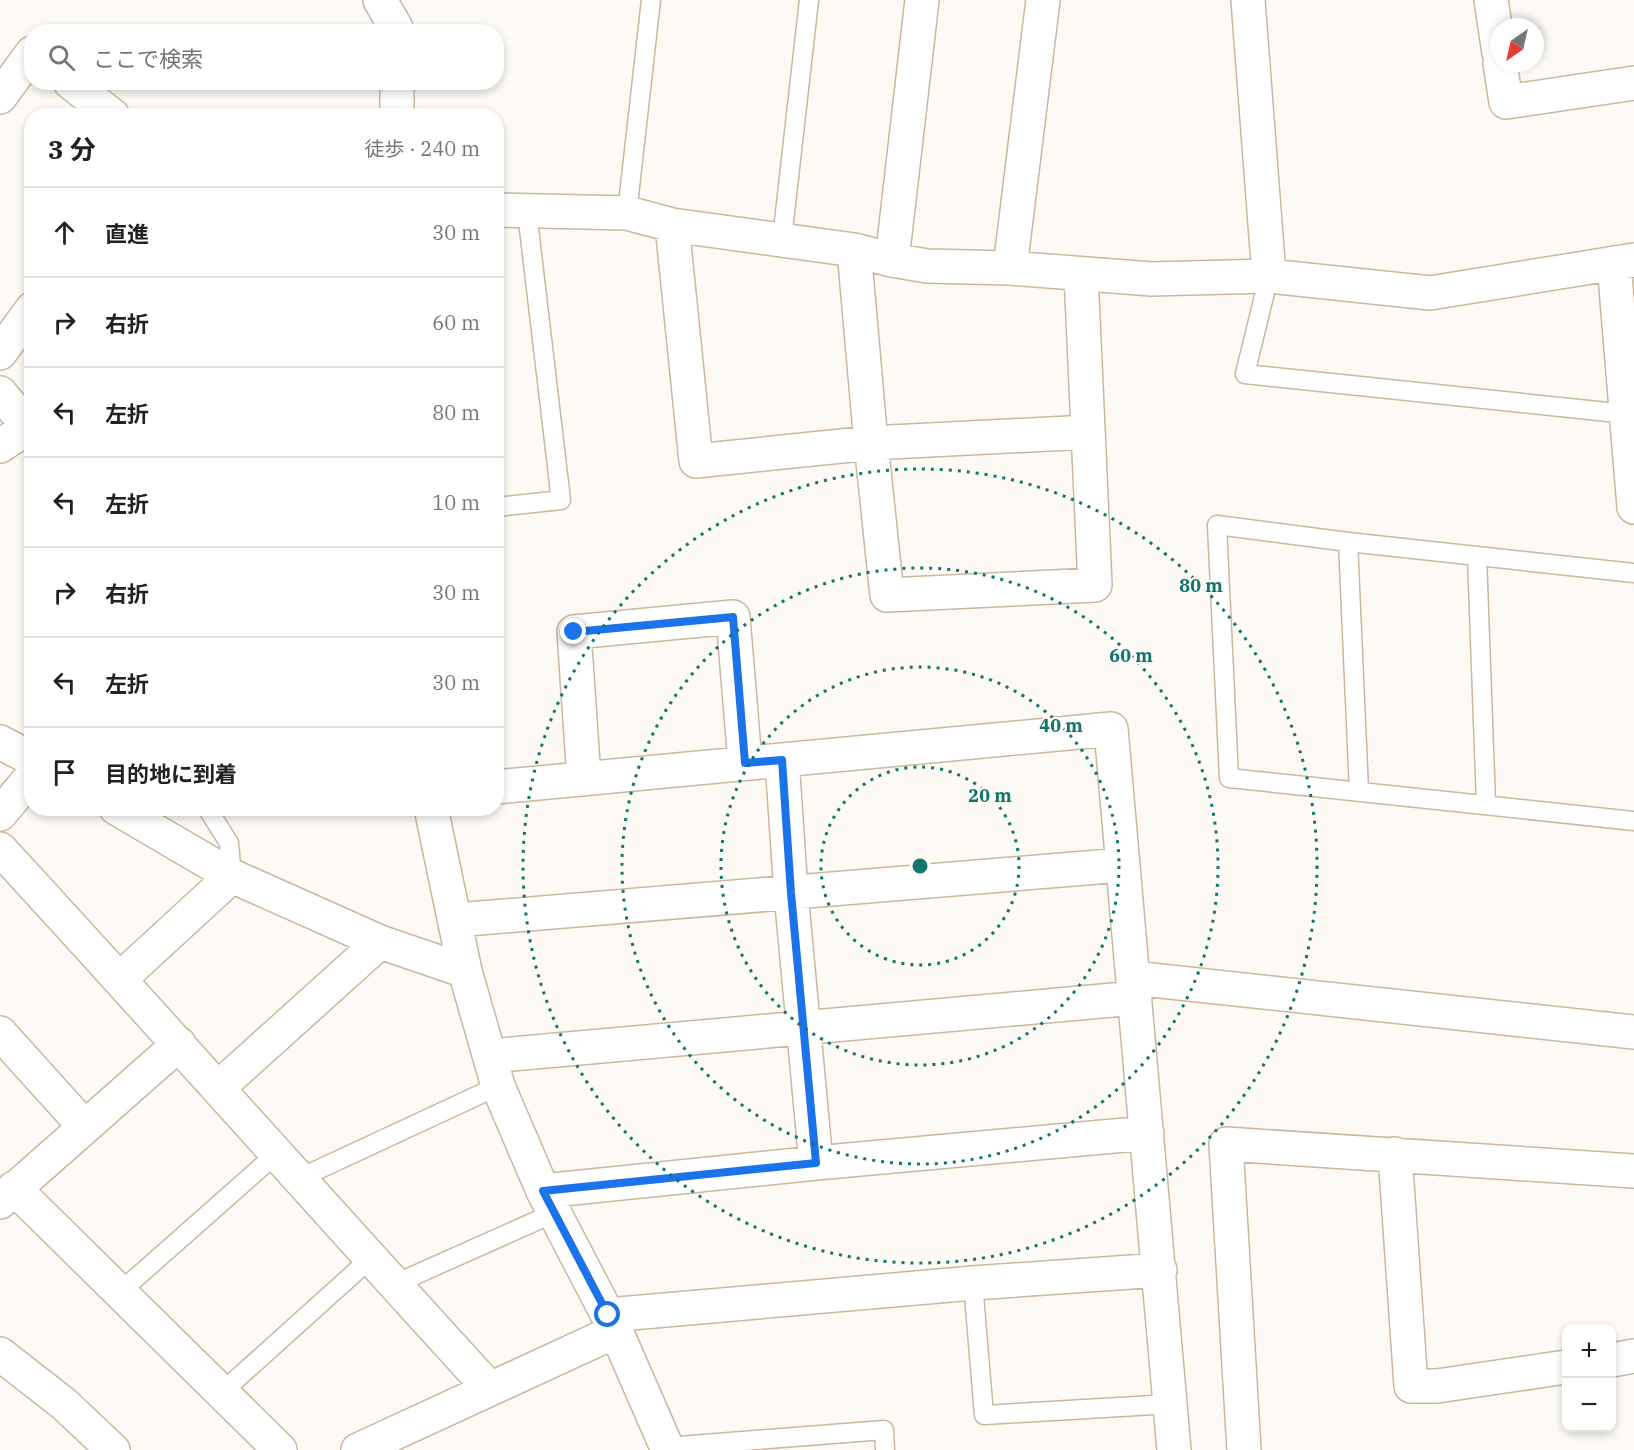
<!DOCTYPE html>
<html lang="ja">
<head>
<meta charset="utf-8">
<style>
  :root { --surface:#fff; --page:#f6f6f6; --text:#202124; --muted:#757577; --line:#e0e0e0 }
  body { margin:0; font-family:"IBM Plex Serif","Noto Sans JP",serif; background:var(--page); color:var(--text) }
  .controls { position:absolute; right:18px; bottom:18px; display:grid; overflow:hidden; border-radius:12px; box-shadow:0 3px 9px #0003 }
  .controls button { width:54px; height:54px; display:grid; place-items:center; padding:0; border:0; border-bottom:2px solid var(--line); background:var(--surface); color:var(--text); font:30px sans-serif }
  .compass { position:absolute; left:1490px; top:18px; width:54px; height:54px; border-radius:50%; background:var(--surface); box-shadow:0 3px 9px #0003; rotate:214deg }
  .stop { position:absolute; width:18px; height:18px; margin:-14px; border:4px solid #1a73e8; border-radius:50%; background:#fff }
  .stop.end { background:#1a73e8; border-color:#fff; box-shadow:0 2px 6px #0008 }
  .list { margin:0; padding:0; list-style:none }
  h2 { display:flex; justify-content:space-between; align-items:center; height:78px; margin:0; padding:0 24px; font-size:26px }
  h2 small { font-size:20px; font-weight:400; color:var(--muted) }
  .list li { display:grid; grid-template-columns:39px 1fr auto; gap:18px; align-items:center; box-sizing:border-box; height:90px; padding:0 24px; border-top:2px solid var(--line) }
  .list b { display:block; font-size:22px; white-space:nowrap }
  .list em { font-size:20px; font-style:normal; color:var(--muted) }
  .icon { flex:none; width:33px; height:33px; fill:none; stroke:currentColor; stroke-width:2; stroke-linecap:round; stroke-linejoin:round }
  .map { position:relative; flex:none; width:1634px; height:1450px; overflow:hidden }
  .search { position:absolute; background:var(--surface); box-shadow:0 3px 9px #0003; left:24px; top:24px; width:480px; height:66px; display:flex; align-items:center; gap:15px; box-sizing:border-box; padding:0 21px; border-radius:24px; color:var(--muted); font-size:22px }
  .panel { position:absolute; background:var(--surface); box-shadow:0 3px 9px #0003; left:24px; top:108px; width:480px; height:708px; border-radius:24px }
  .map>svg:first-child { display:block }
</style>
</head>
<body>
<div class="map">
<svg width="1634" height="1450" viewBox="0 0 1634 1450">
  <rect width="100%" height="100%" fill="#fdf9f4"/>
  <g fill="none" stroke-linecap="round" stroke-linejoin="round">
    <defs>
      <path id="service" d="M627,213l24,-213
        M782,239l27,-239
        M1269,276l-24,98 382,40 5,-1
        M496,507l65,-7 -34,-288
        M1348,542l11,249
        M1477,556l9,248
        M1634,573l-286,-31 -131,-17 12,253 405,43
        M207,808l22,35 3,33
        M298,1179l200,-93
        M973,1283l11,132 187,-11
        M395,1284l159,-71
        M120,1292l156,-138
        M221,1393l150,-135
        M667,1447l217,-17 1,20"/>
      <path id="minor" d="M380,0l16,28
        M1248,0l21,276
        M1491,0l8,53
        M1500,63l6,39 128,-19
        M70,82l43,34
        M397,82v34
        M0,97l32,-44
        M496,210l131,3 45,12 182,25 38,10 35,6 83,2 141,11 118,-3 161,17 204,-33
        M672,225l24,236 175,-18 217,-11
        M854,250l17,193 16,152 208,-10 -14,-311
        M892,260l30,-260
        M1614,263l20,244
        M1010,268l33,-268
        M0,353l32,-44
        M0,393l29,34 3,7
        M0,446l29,-19
        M0,742l32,17
        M782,760l9,133 25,270
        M584,779l-10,-147 159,-15 12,146
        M496,787l615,-58c19,241 44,481 63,721
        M116,808l116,68 148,66 85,29
        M431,808l34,163 33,115 45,105 73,140 52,119
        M0,814l32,-38
        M0,849c165,179 326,361 490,540
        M456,920l666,-55
        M1133,978l501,54
        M120,979l112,-103
        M0,1033l84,93
        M490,1056l645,-58
        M218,1088l162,-146
        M1395,1154l16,232h26l129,-19
        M14,1188l266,262
        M543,1191l273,-28 331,-30
        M0,1202l179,-158
        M608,1315l365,-32 187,-13
        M0,1354l64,50 49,46
        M1612,1360l22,-4
        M358,1450l258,-119
        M1244,1450l-18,-306 408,27"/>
    </defs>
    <use href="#service" stroke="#cbb79d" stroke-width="21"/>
    <use href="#minor" stroke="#cbb79d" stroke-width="36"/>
    <use href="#service" stroke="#fff" stroke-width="18"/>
    <use href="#minor" stroke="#fff" stroke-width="33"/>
  </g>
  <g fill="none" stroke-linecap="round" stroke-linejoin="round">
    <path stroke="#1a73e8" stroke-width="8" d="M574,632l159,-15 12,146 37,-3 9,133 25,270 -273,28 65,124"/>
  </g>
  <g fill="none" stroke="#0f766e" stroke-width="3" stroke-dasharray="3 6">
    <circle cx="920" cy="866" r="99"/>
    <circle cx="920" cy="866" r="199"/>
    <circle cx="920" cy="866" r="298"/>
    <circle cx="920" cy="866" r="397"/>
  </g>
  <circle cx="920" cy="866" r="9" fill="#0f766e" stroke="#fdf9f4" stroke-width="3"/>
  <g font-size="18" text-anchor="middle" font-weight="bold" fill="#0f766e" stroke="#fdf9f4" stroke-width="4.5" stroke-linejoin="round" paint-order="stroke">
    <text x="1201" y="592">80 m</text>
    <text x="1131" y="662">60 m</text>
    <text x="1061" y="732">40 m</text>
    <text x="990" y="802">20 m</text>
  </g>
</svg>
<div class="controls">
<button>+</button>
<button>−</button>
</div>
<svg class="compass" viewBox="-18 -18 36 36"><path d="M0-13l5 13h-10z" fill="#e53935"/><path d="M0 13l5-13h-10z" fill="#757577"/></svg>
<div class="stop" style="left:608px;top:1315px"></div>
<div class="stop end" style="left:574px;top:632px"></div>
<div class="search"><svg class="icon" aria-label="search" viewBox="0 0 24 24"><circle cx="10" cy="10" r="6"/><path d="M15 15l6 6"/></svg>ここで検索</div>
<section class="panel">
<h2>3 分<small>徒歩 · 240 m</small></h2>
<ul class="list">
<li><svg class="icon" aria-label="ahead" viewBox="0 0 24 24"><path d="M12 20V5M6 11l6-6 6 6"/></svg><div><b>直進</b></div><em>30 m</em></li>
<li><svg class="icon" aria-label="right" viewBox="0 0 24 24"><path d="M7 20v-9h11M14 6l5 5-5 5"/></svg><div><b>右折</b></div><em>60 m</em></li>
<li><svg class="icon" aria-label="left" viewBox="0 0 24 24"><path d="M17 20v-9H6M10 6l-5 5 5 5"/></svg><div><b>左折</b></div><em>80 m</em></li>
<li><svg class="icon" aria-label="left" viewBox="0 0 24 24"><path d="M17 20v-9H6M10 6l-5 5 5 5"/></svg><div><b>左折</b></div><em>10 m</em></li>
<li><svg class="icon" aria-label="right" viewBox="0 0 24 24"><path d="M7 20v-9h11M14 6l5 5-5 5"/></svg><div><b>右折</b></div><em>30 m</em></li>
<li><svg class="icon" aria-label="left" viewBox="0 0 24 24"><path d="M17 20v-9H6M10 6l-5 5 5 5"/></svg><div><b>左折</b></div><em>30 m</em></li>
<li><svg class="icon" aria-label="arrive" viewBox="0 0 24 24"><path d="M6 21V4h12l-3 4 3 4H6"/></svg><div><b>目的地に到着</b></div></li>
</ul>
</section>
</div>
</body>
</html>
